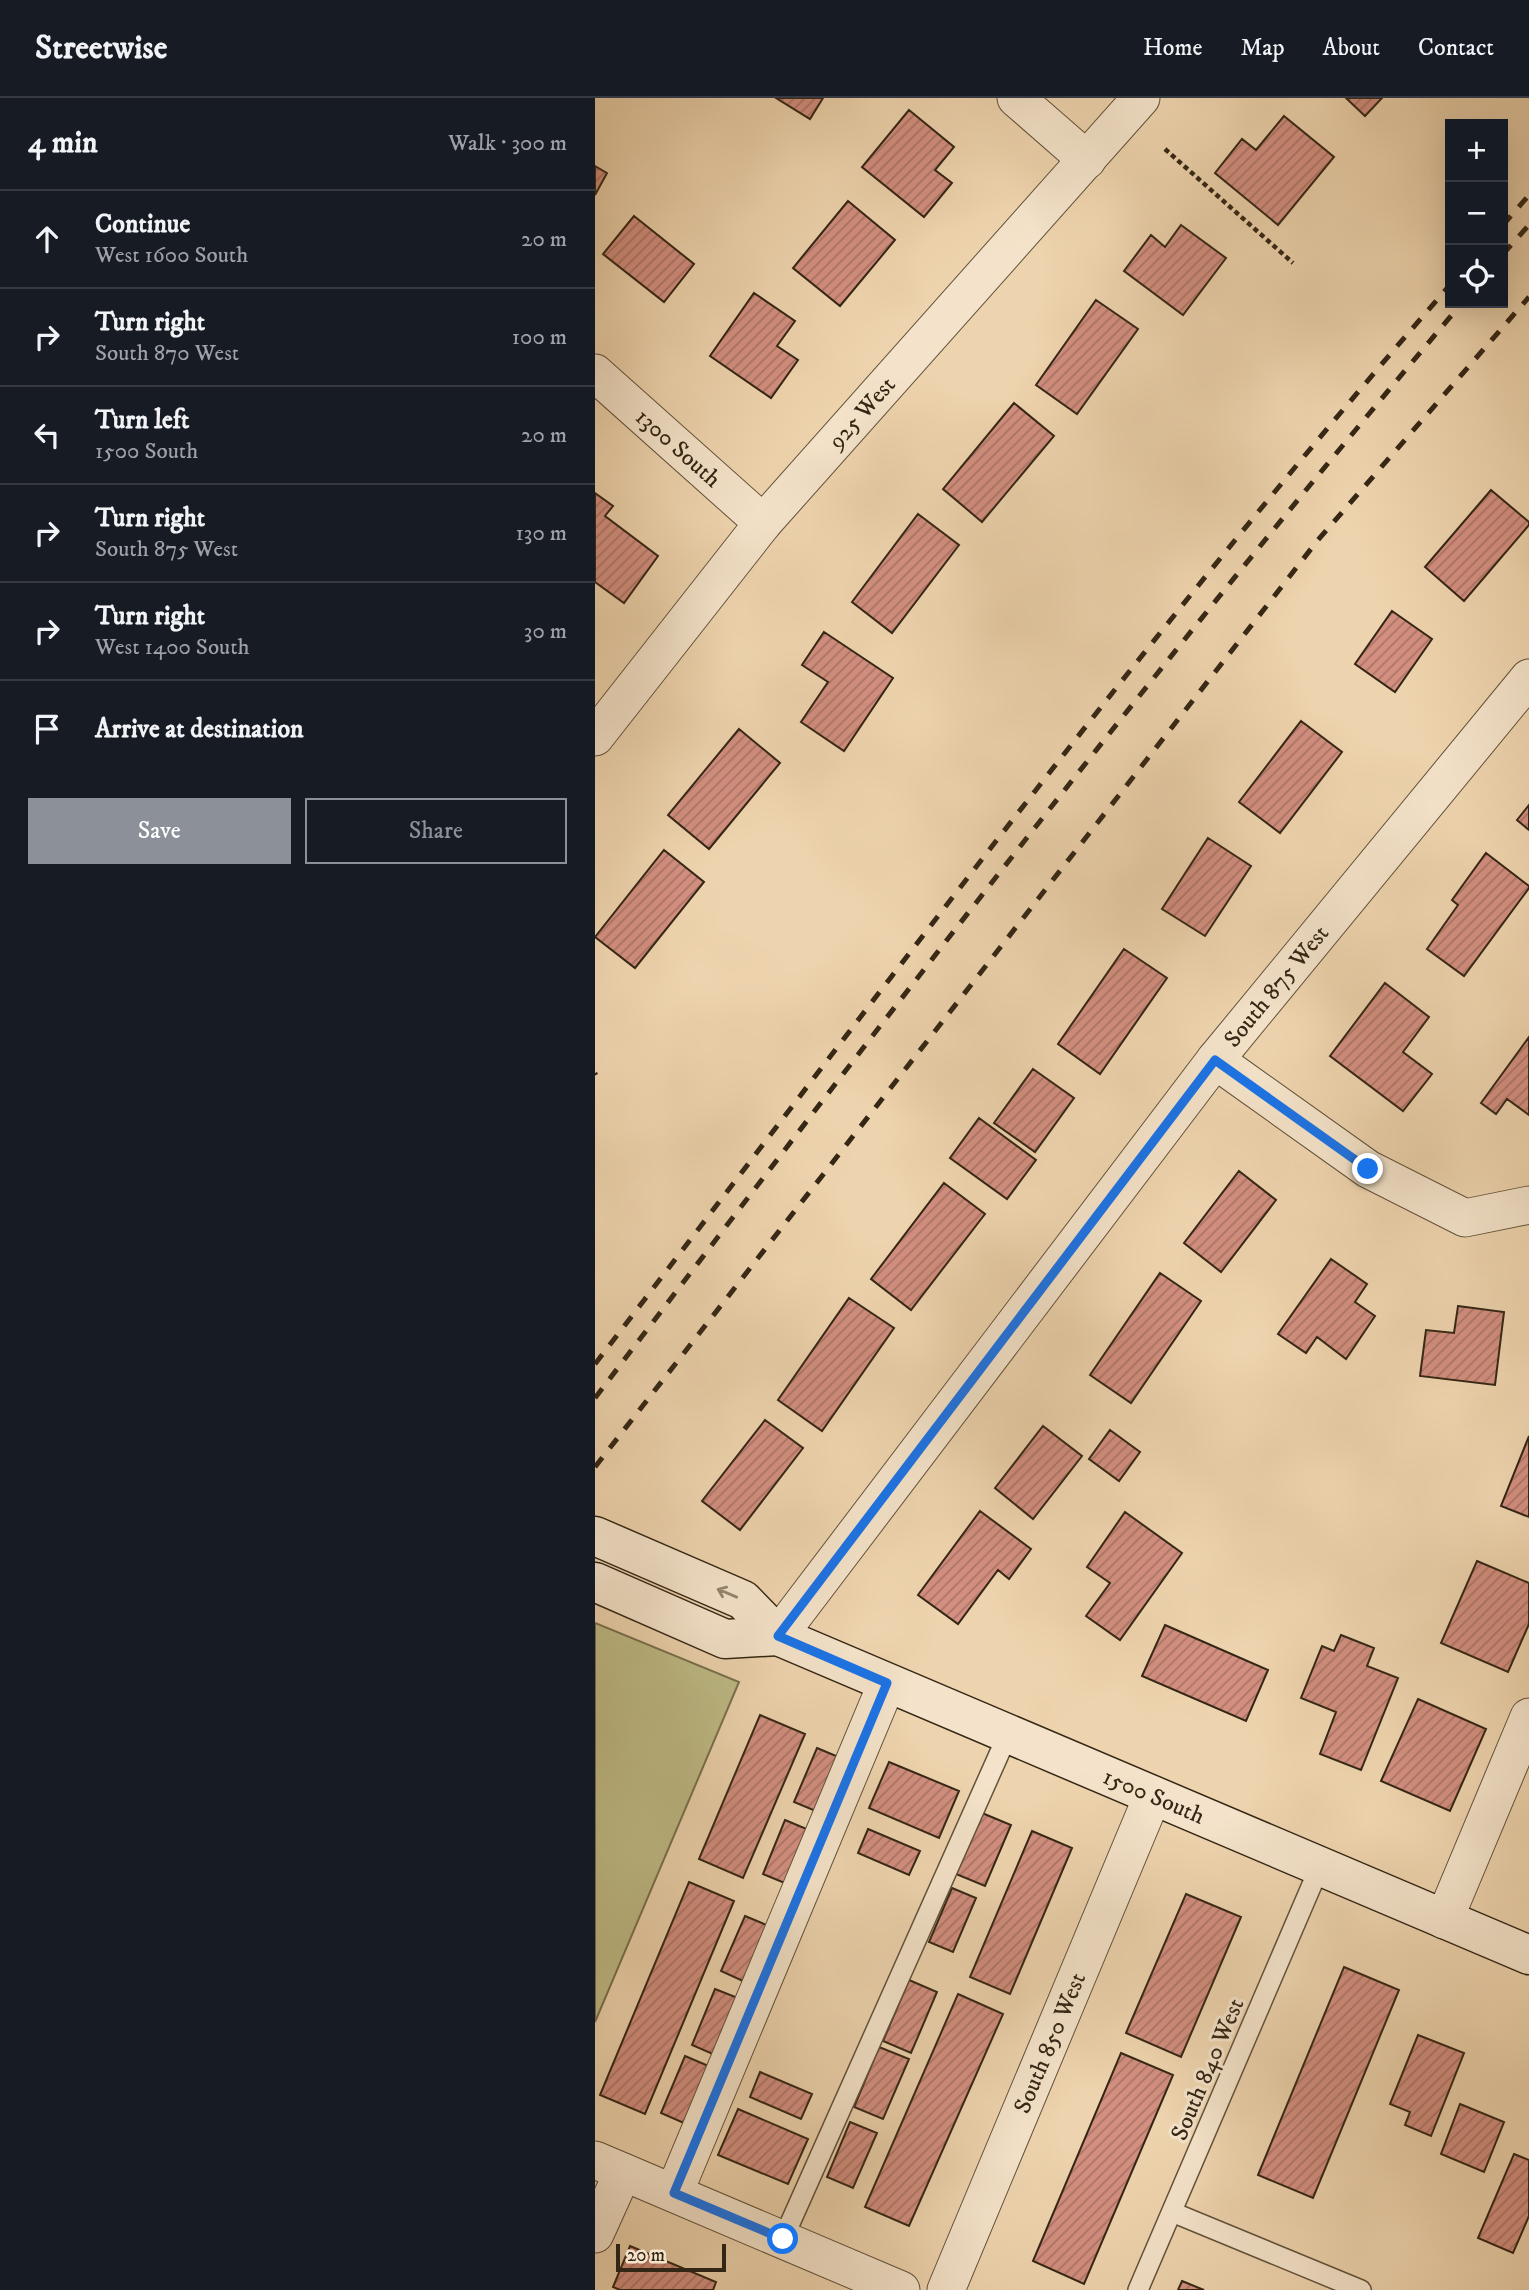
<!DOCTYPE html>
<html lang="en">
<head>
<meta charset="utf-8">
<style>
  :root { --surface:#171b24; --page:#20242c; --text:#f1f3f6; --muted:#9ea1a6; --line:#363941; --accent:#8c9099 }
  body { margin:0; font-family:"IM FELL DW Pica",serif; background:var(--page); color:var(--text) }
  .controls { position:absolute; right:21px; top:21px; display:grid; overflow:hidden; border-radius:0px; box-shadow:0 7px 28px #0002 }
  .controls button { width:63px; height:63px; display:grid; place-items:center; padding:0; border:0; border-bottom:2px solid var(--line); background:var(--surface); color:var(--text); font:35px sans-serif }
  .scale { position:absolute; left:21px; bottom:18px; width:110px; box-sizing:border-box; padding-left:7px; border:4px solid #342615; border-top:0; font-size:19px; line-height:24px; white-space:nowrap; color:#342615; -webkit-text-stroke:5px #f4e3ca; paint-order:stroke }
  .stop { position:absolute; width:21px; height:21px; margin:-16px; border:5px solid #1a73e8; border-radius:50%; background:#fff }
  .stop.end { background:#1a73e8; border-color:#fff; box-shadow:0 2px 7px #0008 }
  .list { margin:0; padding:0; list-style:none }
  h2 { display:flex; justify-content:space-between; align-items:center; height:91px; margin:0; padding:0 28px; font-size:30px }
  h2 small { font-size:23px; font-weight:400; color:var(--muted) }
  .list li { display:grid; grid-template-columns:46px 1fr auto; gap:21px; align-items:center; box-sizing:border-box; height:98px; padding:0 28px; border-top:2px solid var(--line) }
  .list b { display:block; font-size:26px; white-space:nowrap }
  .list p { margin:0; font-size:23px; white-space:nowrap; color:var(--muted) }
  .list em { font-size:23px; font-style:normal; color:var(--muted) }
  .actions { display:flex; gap:14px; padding:21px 28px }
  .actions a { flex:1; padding:16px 0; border:2px solid var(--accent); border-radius:0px; text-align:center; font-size:24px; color:var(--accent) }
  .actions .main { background:var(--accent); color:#fff }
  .icon { flex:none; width:38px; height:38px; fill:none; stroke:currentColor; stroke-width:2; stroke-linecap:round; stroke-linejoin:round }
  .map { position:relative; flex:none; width:934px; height:2192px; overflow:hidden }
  header { display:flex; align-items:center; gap:42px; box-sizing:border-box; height:98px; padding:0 35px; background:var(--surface); border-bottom:2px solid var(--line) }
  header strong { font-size:33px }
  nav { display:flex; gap:38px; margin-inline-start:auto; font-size:24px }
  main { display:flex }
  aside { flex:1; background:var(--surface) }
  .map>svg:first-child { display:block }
</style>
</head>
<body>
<header>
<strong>Streetwise</strong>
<nav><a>Home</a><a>Map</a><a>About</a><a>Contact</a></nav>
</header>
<main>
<aside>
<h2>4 min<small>Walk · 300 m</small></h2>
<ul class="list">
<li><svg class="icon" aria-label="ahead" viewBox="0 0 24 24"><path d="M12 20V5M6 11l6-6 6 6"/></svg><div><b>Continue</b><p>West 1600 South</p></div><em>20 m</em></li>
<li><svg class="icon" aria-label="right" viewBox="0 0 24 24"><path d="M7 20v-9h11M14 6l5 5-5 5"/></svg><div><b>Turn right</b><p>South 870 West</p></div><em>100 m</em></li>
<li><svg class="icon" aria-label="left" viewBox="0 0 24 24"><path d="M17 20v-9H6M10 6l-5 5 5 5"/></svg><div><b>Turn left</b><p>1500 South</p></div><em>20 m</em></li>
<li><svg class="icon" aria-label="right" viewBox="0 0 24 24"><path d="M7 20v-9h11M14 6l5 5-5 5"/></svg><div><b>Turn right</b><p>South 875 West</p></div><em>130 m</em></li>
<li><svg class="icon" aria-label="right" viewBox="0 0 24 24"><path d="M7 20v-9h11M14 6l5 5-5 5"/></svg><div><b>Turn right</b><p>West 1400 South</p></div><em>30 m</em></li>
<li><svg class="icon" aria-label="arrive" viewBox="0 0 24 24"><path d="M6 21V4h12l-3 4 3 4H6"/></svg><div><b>Arrive at destination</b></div></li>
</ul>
<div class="actions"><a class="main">Save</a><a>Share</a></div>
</aside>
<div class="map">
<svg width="934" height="2192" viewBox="0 0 934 2192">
  <defs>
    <pattern id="building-hatch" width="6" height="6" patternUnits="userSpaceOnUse" patternTransform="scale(1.75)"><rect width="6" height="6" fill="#d38f80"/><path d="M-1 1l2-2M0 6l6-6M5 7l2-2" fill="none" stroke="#ac7568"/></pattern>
  </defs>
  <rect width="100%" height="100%" fill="#eed4ae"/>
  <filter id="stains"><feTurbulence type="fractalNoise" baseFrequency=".00286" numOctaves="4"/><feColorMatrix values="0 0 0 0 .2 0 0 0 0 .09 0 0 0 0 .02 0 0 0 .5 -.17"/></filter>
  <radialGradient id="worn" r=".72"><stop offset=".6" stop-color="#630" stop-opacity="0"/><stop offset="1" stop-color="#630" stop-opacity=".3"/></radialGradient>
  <path fill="#bebb86" stroke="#79704e" stroke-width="2" d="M0,1525l144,59 -144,340z"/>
  <path fill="url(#building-hatch)" stroke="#342615" stroke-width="2" d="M181,0h47l-13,21z
    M751,0h36l-17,18z
    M314,12l45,37 -19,23 17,13 -28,34 -62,-50z
    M689,18l50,41 -56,68 -63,-52 27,-34 14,11z
    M0,68l12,7 -12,22z
    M253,103l47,39 -55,66 -47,-38z
    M39,118l60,48 -30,38 -61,-48z
    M586,127l45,33 -43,57 -59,-44 27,-36 14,12z
    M159,195l41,28 -18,25 21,14 -27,38 -61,-42z
    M501,202l42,29 -61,85 -41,-29z
    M419,305l40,33 -72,86 -39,-33z
    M896,392l38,32v3l-65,76 -39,-34z
    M0,395l18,13 -8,10 53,40 -34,47 -29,-21z
    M323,416l41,31 -67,88 -40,-31z
    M797,513l40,28 -37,53 -40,-28z
    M229,534l69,46 -49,73 -43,-29 27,-40 -26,-17z
    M706,623l41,31 -62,81 -41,-31z
    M144,631l41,34 -71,86 -41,-34z
    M934,707v25l-12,-10z
    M613,740l43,28 -46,70 -43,-27z
    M69,752l40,32 -69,86 -40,-31z
    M891,755l43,33v2l-65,88 -37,-27 31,-44 -6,-5z
    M529,851l43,29 -67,96 -42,-30z
    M790,885l44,34 -26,35 29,22 -29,37 -73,-55z
    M934,939v78l-22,-16 -11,15 -15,-11z
    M438,971l41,29 -39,54 -41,-29z
    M384,1020l57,42 -29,39 -57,-41z
    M644,1073l37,29 -55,72 -37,-29z
    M349,1085l41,31 -74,96 -40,-31z
    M736,1161l36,25 -12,18 20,14 -29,43 -29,-22 -11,16 -28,-19z
    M565,1175l41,28 -70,102 -41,-28z
    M254,1200l45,30 -72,103 -44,-31z
    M863,1208l46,6 -9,73 -75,-9 6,-46 28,3z
    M170,1322l38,28 -63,82 -38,-29z
    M448,1328l39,30 -49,63 -38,-31z
    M515,1332l30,22 -21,29 -30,-22z
    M934,1338v81l-28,-11z
    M385,1413l51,38 -22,30 -11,-9 -40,54 -40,-29z
    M530,1414l57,41 -62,87 -34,-24 24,-33 -23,-16z
    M882,1463l52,22v41l-21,48 -67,-29z
    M570,1527l103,45 -22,51 -104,-45z
    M746,1537l33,13 -7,18 31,12 -37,92 -41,-16 16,-42 -35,-14 21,-52 12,5z
    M823,1601l68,30 -36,82 -69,-30z
    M165,1617l45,19 -62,144 -44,-19z
    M222,1650l24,10 -23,54 -24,-10z
    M294,1664l70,29 -20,47 -70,-30z
    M387,1715l29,12 -26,61 -29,-12z
    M190,1722l24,10 -22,54 -24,-10z
    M273,1731l52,22 -11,24 -51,-22z
    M437,1733l40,17 -62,146 -40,-17z
    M94,1784l45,19 -89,213 -45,-19z
    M357,1790l24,10 -23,54 -24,-10z
    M591,1796l55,23 -60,140 -55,-24z
    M150,1818l24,10 -24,56 -24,-11z
    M749,1869l55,23 -86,208 -55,-23z
    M314,1882l28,12 -26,61 -28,-12z
    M120,1891l23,9 -23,57 -23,-10z
    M363,1896l45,20 -94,212 -44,-19z
    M823,1937l46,18 -33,83 -26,-11 5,-13 -20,-8z
    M284,1949l30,12 -26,60 -29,-12z
    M526,1955l52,22 -89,209 -51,-23z
    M90,1958l26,11 -25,57 -25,-11z
    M165,1974l52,22 -11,25 -51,-22z
    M865,2006l44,18 -20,50 -43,-18z
    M143,2011l70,30 -20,45 -70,-29z
    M255,2024l27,11 -24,55 -26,-11z
    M919,2056l15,6v56l-16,37 -35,-15z
    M35,2148l86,36 -3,8h-93l-7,-3z
    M587,2183l22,9h-26z"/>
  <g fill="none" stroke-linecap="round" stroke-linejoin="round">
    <defs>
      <path id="lane" d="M577,2114l189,78
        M188,2141l225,-505
        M543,2192l182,-424"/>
      <g id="street">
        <path d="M421,0l71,62"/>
        <path id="s1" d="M0,275l168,150"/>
        <path id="s2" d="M0,639l168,-214 378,-425"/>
        <path d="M620,962l153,109 97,49 64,-13"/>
        <path id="s3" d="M183,1538l437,-576 314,-382"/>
        <path d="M849,1822l85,-203"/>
        <path d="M0,2062l306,130"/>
        <path d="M79,2095l213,-510"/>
        <path d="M0,2136l28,-62"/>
        <path id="s4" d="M351,2192l207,-495"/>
      </g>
      <g id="secondary">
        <path id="s5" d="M0,1438l148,64 35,36 751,319"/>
        <path d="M0,1484l130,57 53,-3"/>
      </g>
    </defs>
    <use href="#lane" stroke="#62523b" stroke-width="22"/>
    <use href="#street" stroke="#62523b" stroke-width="39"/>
    <use href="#secondary" stroke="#342615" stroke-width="41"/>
    <path stroke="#342615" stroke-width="4.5" stroke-dasharray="5 3.5" stroke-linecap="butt" d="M570,51l128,114
      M0,975l1,2"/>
    <use href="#lane" stroke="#f4e3ca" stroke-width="19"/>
    <use href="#street" stroke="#f4e3ca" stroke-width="37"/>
    <use href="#secondary" stroke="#f4e3ca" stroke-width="38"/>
    <path stroke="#342615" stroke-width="5" stroke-dasharray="12 12" stroke-linecap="butt" d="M908,127l26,-30
      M908,156l26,-29
      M0,1266c280,-364 553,-733 855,-1079
      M0,1300c282,-370 566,-740 867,-1095
      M0,1369l723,-927 211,-243"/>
  </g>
  <defs><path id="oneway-shaft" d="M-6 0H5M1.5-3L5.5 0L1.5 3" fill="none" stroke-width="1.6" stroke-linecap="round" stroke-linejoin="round" transform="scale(1.75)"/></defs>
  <use stroke="#948470" href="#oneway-shaft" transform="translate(132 1495) rotate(-157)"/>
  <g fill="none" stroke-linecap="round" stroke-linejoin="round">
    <path stroke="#1a73e8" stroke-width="9" d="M188,2141l-109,-46 213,-510 -109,-47 437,-576 153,109"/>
  </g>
  <g text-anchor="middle" stroke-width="6" stroke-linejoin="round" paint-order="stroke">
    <g font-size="24" fill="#342615" stroke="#f4e3ca">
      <text dy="8" stroke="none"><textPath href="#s2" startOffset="420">925 West</textPath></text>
      <text dy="8" stroke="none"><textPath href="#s1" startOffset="112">1300 South</textPath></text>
      <text dy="8" stroke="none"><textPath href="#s3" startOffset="819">South 875 West</textPath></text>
      <text dy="8" stroke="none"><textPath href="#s5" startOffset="620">1500 South</textPath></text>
      <text dy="8" stroke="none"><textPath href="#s4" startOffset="268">South 850 West</textPath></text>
      <text transform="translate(612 1971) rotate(-67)" y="8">South 840 West</text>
    </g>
  </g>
  <rect width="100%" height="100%" filter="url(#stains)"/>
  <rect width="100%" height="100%" fill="url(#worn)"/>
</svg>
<div class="controls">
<button>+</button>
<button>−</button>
<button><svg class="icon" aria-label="locate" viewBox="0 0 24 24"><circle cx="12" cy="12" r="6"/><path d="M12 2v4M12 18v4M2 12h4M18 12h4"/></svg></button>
</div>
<div class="scale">20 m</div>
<div class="stop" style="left:188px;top:2141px"></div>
<div class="stop end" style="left:773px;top:1071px"></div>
</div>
</main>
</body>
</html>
